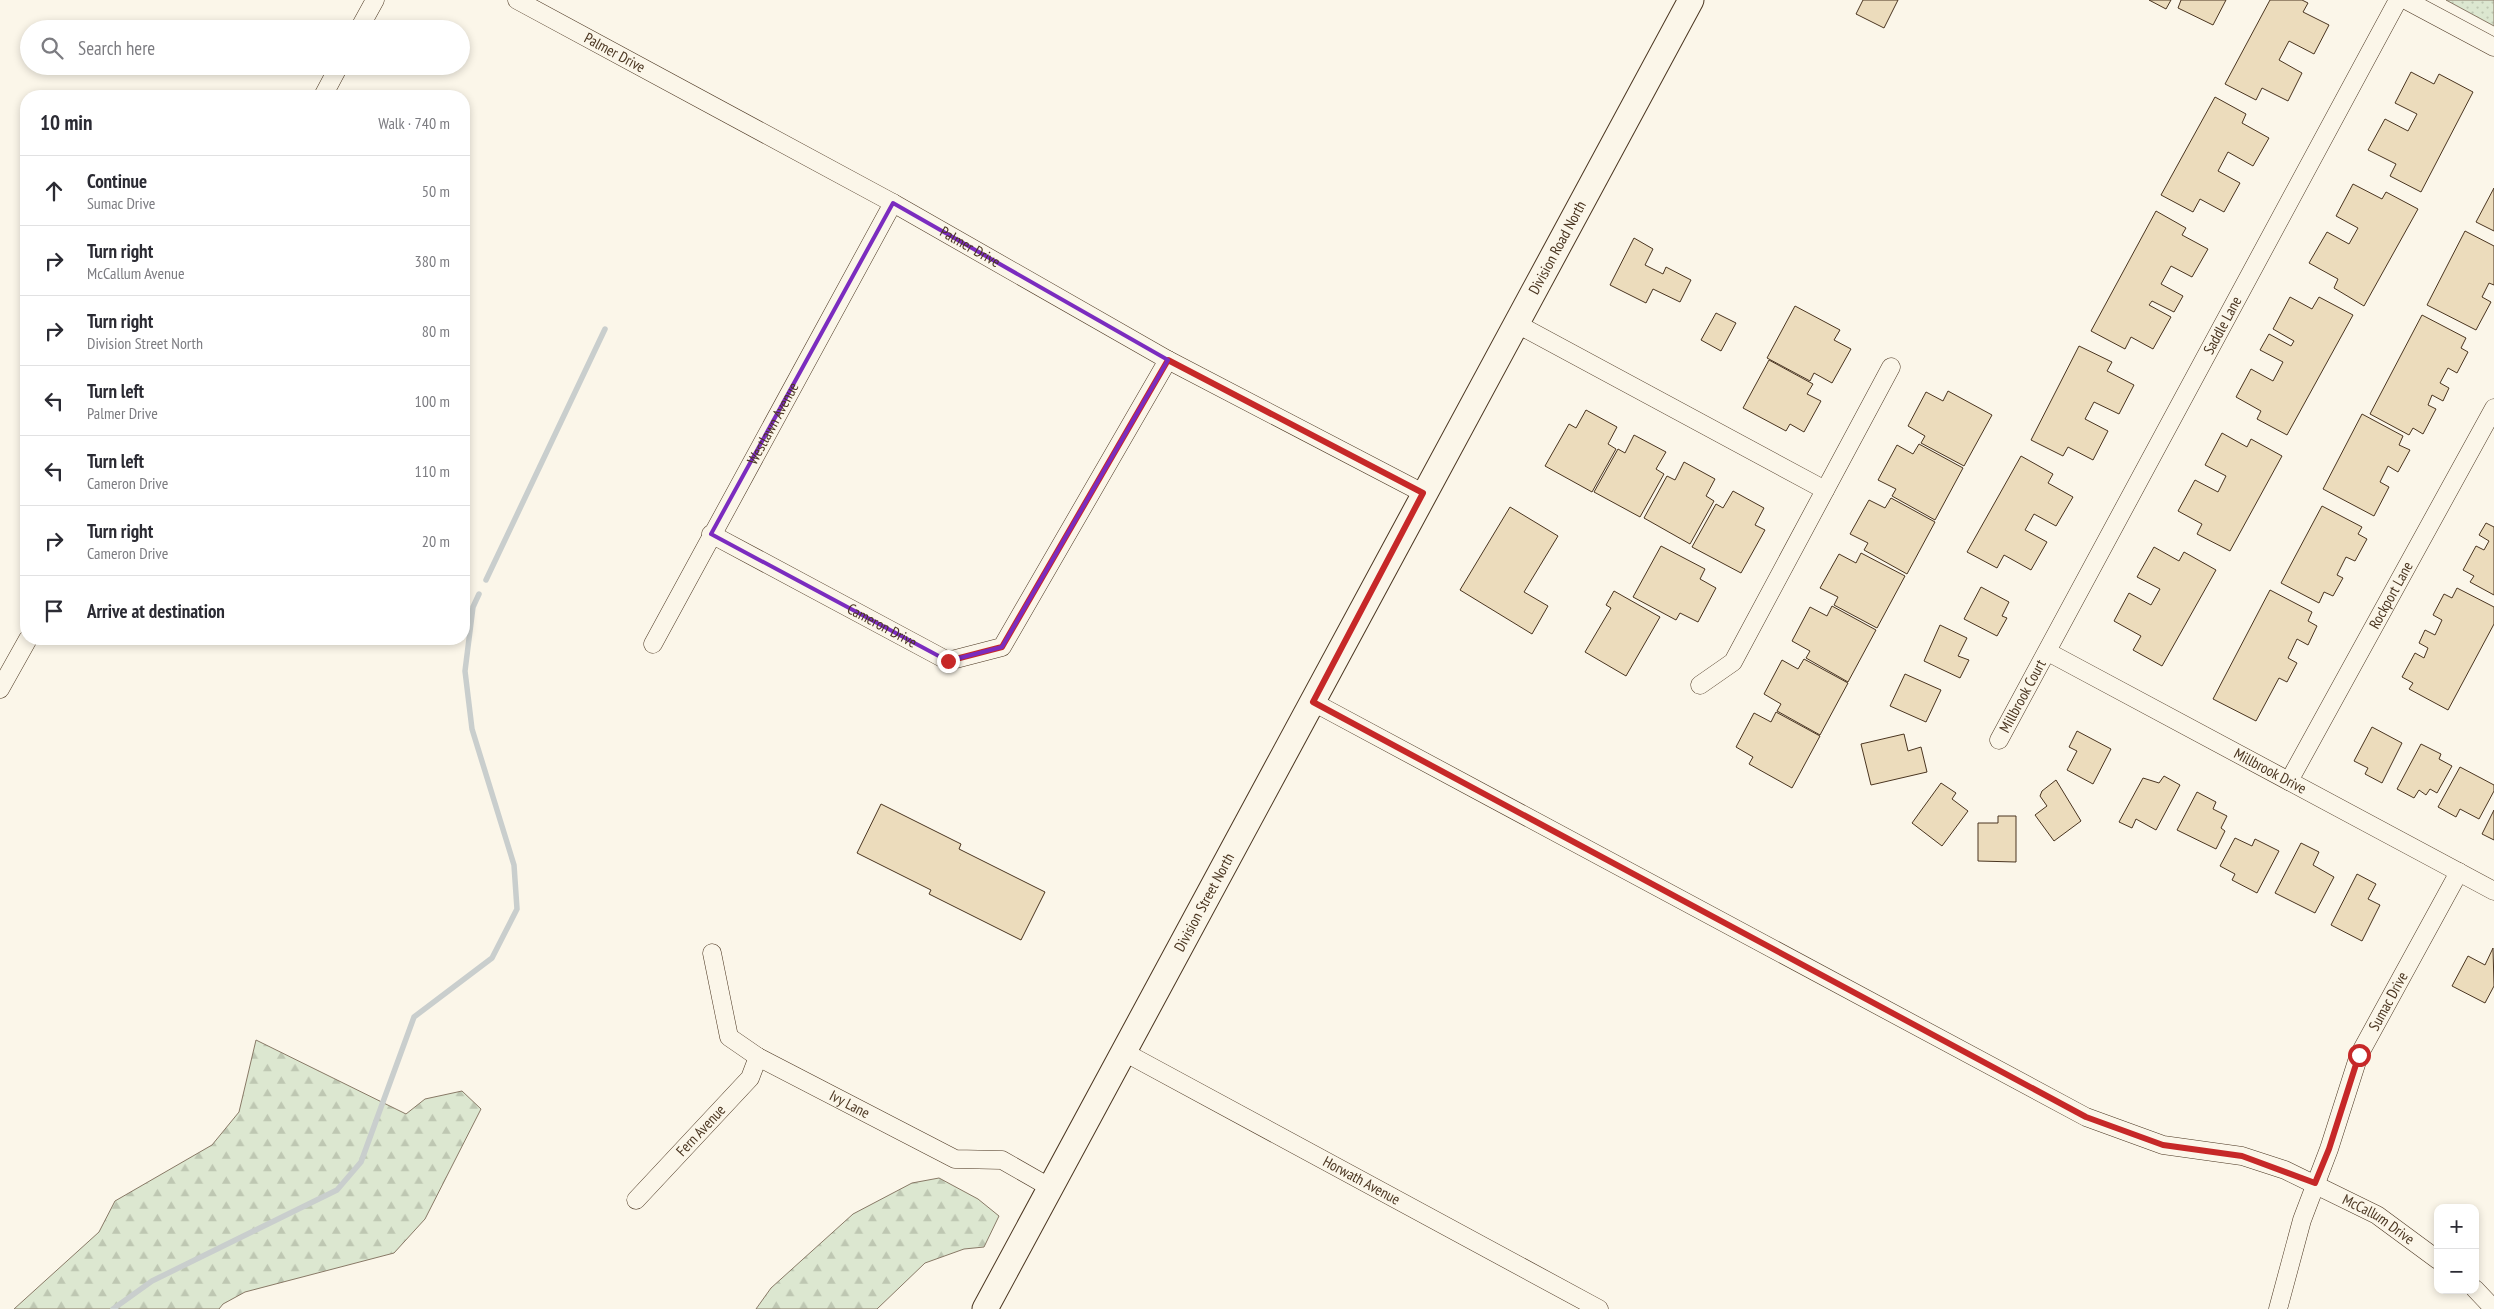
<!DOCTYPE html>
<html lang="en">
<head>
<meta charset="utf-8">
<style>
  :root { --surface:#fff; --page:#f2f2f3; --text:#2b2b33; --muted:#7c7c81; --line:#e1e1e2 }
  body { margin:0; font-family:"PT Sans Narrow",sans-serif; background:var(--page); color:var(--text) }
  .controls { position:absolute; right:15px; bottom:15px; display:grid; overflow:hidden; border-radius:10px; box-shadow:0 2px 8px #0003 }
  .controls button { width:45px; height:45px; display:grid; place-items:center; padding:0; border:0; border-bottom:1px solid var(--line); background:var(--surface); color:var(--text); font:25px sans-serif }
  .stop { position:absolute; width:15px; height:15px; margin:-11px; border:4px solid #c62828; border-radius:50%; background:#fff }
  .stop.end { background:#c62828; border-color:#fff; box-shadow:0 1px 5px #0008 }
  .list { margin:0; padding:0; list-style:none }
  h2 { display:flex; justify-content:space-between; align-items:center; height:65px; margin:0; padding:0 20px; font-size:21px }
  h2 small { font-size:16px; font-weight:400; color:var(--muted) }
  .list li { display:grid; grid-template-columns:32px 1fr auto; gap:15px; align-items:center; box-sizing:border-box; height:70px; padding:0 20px; border-top:1px solid var(--line) }
  .list b { display:block; font-size:19px; white-space:nowrap }
  .list p { margin:0; font-size:16px; white-space:nowrap; color:var(--muted) }
  .list em { font-size:16px; font-style:normal; color:var(--muted) }
  .icon { flex:none; width:28px; height:28px; fill:none; stroke:currentColor; stroke-width:2; stroke-linecap:round; stroke-linejoin:round }
  .map { position:relative; flex:none; width:2494px; height:1309px; overflow:hidden }
  .search { position:absolute; background:var(--surface); box-shadow:0 2px 8px #0003; left:20px; top:20px; width:450px; height:55px; display:flex; align-items:center; gap:12px; box-sizing:border-box; padding:0 18px; border-radius:28px; color:var(--muted); font-size:19px }
  .panel { position:absolute; background:var(--surface); box-shadow:0 2px 8px #0003; left:20px; top:90px; width:450px; height:555px; border-radius:20px }
  .map>svg:first-child { display:block }
</style>
</head>
<body>
<div class="map">
<svg width="2494" height="1309" viewBox="0 0 2494 1309">
  <defs>
    <pattern id="grass-dots" width="8" height="8" patternUnits="userSpaceOnUse" patternTransform="scale(1.25)"><rect width="8" height="8" fill="#dce7d0"/><path d="M2 2h.1M6 6h.1" fill="none" stroke="#bec7b2" stroke-width="1.8" stroke-linecap="round"/></pattern>
    <pattern id="forest-firs" width="22" height="20" patternUnits="userSpaceOnUse" patternTransform="scale(1.25)"><rect width="22" height="20" fill="#dce7d0"/><path d="M5 1l3.5 6h-7zM16 11l3.5 6h-7z" fill="#bec7b2"/></pattern>
  </defs>
  <rect width="100%" height="100%" fill="#fbf6e9"/>
  <path fill="url(#grass-dots)" stroke="#887966" d="M2446,0h48v26z"/>
  <path fill="url(#forest-firs)" stroke="#887966" d="M256,1040l150,74 19,-15 37,-8 19,18 -56,110 -31,34 -149,39 -22,12 -4,5h-205l85,-77 16,-31 97,-56 27,-33z
    M939,1178l39,21 21,17 -15,31 -20,2 -39,14 -48,46h-121l15,-21 82,-74 59,-31z"/>
  <g fill="none" stroke-linecap="round" stroke-linejoin="round">
    <path stroke="#c9cecd" stroke-width="5.5" d="M486,580l119,-251
      M113,1309l39,-28 185,-91 24,-28 53,-145 78,-59 25,-49 -3,-44 -42,-136 -7,-58 8,-64 6,-13"/>
  </g>
  <path fill="#ecdcbc" stroke="#4a3520" d="M1863,0h35l-14,28 -28,-14z
    M2149,0h22l-5,9z
    M2181,0h45l-13,25 -35,-17z
    M2270,0h32l6,3 -5,9 26,13 -15,29 -25,-13 -10,19 23,13 -14,28 -26,-13 -6,12 -31,-16z
    M2411,72l23,12 5,-10 34,18 -52,100 -31,-16 6,-12 -28,-14 17,-31 23,12 9,-17 -22,-11z
    M2215,97l31,17 -4,9 27,15 -16,28 -25,-14 -10,19 22,12 -16,29 -24,-13 -7,13 -32,-17z
    M2353,184l29,15 4,-7 32,17 -54,97 -30,-18 4,-9 -29,-16 18,-31 22,12 9,-16 -22,-12z
    M2494,188v43l-18,-9z
    M2156,211l30,17 -4,7 26,14 -16,28 -21,-11 -10,18 22,12 -9,16 -22,-11 -3,4 22,12 -18,32 -22,-12 -6,12 -34,-18z
    M2465,231l29,15v39l-5,-2 -7,14 9,5 -15,28 -49,-25z
    M1634,238l19,11 -8,16 18,9 3,-7 25,13 -11,22 -27,-13 -7,14 -36,-18z
    M2290,297l22,12 7,-12 34,18 -66,120 -30,-16 4,-8 -25,-14 15,-28 22,12 10,-19 -23,-12 9,-16 22,12 3,-5 -21,-12z
    M1795,306l45,24 -6,10 17,9 -19,34 -18,-10 -4,8 -43,-23z
    M1716,313l20,10 -15,28 -20,-11z
    M2422,315l44,23 -5,10 7,4 -11,21 -9,-5 -8,15 9,5 -6,13 -11,-6 -4,10 8,4 -13,25 -10,-6 -4,7 -39,-21z
    M2079,346l33,16 -5,9 27,14 -15,29 -25,-12 -9,17 23,12 -15,29 -25,-13 -5,9 -32,-16z
    M1769,360l44,24 -6,10 14,7 -17,31 -14,-8 -4,7 -43,-23z
    M1948,391l44,24 -28,51 -43,-23 4,-7 -17,-10 18,-34 17,9z
    M1586,410l31,17 -9,17 8,5 -24,43 -47,-26 24,-42 7,4z
    M2362,414l41,22 -4,9 11,5 -12,22 -10,-6 -8,16 9,5 -15,29 -51,-27z
    M2222,433l25,14 4,-8 31,17 -52,95 -33,-17 5,-10 -24,-13 17,-31 23,12 8,-16 -21,-11z
    M1634,435l32,17 -10,17 8,5 -24,43 -46,-25 24,-43 7,4z
    M1919,444l44,24 -28,52 -43,-24 4,-7 -18,-9 19,-35 16,9z
    M2021,456l32,18 -5,9 25,14 -17,29 -22,-12 -9,16 22,12 -16,28 -27,-15 -7,13 -30,-16z
    M1684,462l31,17 -9,17 8,5 -24,43 -46,-26 23,-42 8,4z
    M1733,491l31,17 -9,17 10,5 -24,43 -49,-26 24,-43 7,4z
    M1891,498l44,24 -28,52 -43,-24 4,-7 -18,-9 19,-34 16,8z
    M2322,506l40,21 -4,7 9,5 -12,22 -9,-4 -9,18 6,3 -10,18 -9,-4 -5,11 -38,-20z
    M1510,507l48,29 -34,56 24,14 -16,28 -72,-44z
    M2486,523l8,4v68l-24,-13 4,-6 -11,-6 13,-24 8,4 5,-9 -10,-6z
    M1661,546l44,23 -5,10 16,9 -18,34 -18,-9 -4,7 -43,-23z
    M2154,547l25,14 5,-9 32,18 -54,96 -29,-16 8,-14 -27,-15 15,-28 22,12 9,-16 -23,-12z
    M1861,553l44,23 -28,52 -43,-23 4,-8 -18,-9 19,-34 17,9z
    M1981,587l28,15 -7,14 5,2 -10,18 -33,-17z
    M2457,588l37,19v17l-46,86 -39,-21 4,-6 -11,-6 13,-24 9,5 4,-10 -9,-5 6,-13 10,5 7,-15 -9,-5 11,-21 8,4z
    M2270,590l42,22 -4,9 9,5 -9,19 -11,-6 -9,19 9,5 -10,19 -8,-4 -23,43 -43,-22z
    M1614,591l46,26 -34,59 -41,-24 26,-44 -5,-3z
    M1832,606l44,24 -28,52 -42,-24 4,-7 -18,-10 18,-34 17,9z
    M1940,625l27,13 -9,18 11,4 -9,18 -36,-17z
    M1804,659l44,24 -28,52 -43,-24 4,-7 -17,-10 18,-34 16,9z
    M1905,674l36,16 -15,32 -36,-16z
    M1776,712l44,24 -28,52 -43,-24 4,-7 -17,-10 18,-34 17,9z
    M2372,727l30,16 -20,40 -17,-9 3,-6 -14,-7z
    M2077,731l34,18 -18,35 -26,-14 10,-19 -8,-4z
    M1904,734l4,17 13,-4 6,25 -56,13 -10,-41z
    M2421,744l20,10 -2,5 13,7 -15,27 -7,-4 -4,6 -7,-5 -5,8 -17,-9z
    M2460,767l34,18v6l-15,28 -19,-10 -4,8 -18,-10z
    M2164,776l16,9 -24,45 -20,-11 -4,9 -13,-6 24,-44 16,5z
    M2056,780l25,41 -27,20 -19,-26 12,-9 -7,-10 2,-5z
    M1941,783l15,10 -4,6 16,12 -26,35 -30,-23z
    M2197,792l19,10 -3,7 14,7 -6,12 4,3 -9,18 -39,-19z
    M881,804l80,40 -2,5 86,43 -24,48 -92,-46 2,-4 -74,-37z
    M2494,810v30l-12,-6z
    M1998,816h18v46l-38,-1v-38h20z
    M2235,838l17,8 3,-7 24,12 -22,42 -25,-13 3,-6 -15,-8z
    M2301,843l18,9 -6,13 21,12 -19,36 -40,-20z
    M2357,874l19,10 -8,15 12,6 -18,36 -31,-16z
    M2493,948l1,38 -9,17 -33,-17 16,-30 17,9z"/>
  <g fill="none" stroke-linecap="round" stroke-linejoin="round">
    <defs>
      <g id="minor">
        <path id="s1" d="M517,0l376,203 275,157 255,133"/>
        <path d="M2406,0l88,47"/>
        <path d="M359,29l16,-29"/>
        <path d="M323,96l16,-30"/>
        <path d="M1517,324l308,166"/>
        <path id="s2" d="M711,534l237,127 54,-14 166,-287"/>
        <path id="s3" d="M653,644l240,-441"/>
        <path id="s4" d="M2048,652l446,239"/>
        <path d="M1700,685l33,-23 158,-295"/>
        <path d="M0,689l28,-50"/>
        <path id="s5" d="M1313,702l773,415 77,28 79,11 43,14 92,45 61,45"/>
        <path id="s6" d="M1999,740l399,-740"/>
        <path id="s7" d="M2289,781l205,-373"/>
        <path id="s8" d="M712,953l17,84 29,20 197,102 47,1 49,28"/>
        <path id="s9" d="M1124,1052l475,257"/>
        <path id="s10" d="M636,1200l114,-122 8,-21"/>
        <path d="M2475,1289l19,20"/>
        <path id="s11" d="M2278,1309l24,-89 27,-71 30,-94 100,-183"/>
      </g>
      <g id="secondary">
        <path id="s12" d="M985,1309l706,-1309"/>
      </g>
    </defs>
    <use href="#minor" stroke="#4a3520" stroke-width="19"/>
    <use href="#secondary" stroke="#4a3520" stroke-width="27"/>
    <use href="#minor" stroke="#fbf6e9" stroke-width="18"/>
    <use href="#secondary" stroke="#fbf6e9" stroke-width="25"/>
  </g>
  <g fill="none" stroke-linecap="round" stroke-linejoin="round">
    <path stroke="#c62828" stroke-width="6" d="M948,661l54,-14 166,-287 255,133 -110,209 773,415 77,28 79,11 73,27 14,-34 30,-94"/>
  </g>
  <path fill="none" stroke="#7b2cbf" stroke-width="4" stroke-linejoin="round" d="M893,203l275,157 -166,287 -54,14 -237,-127z"/>
  <g text-anchor="middle" stroke-width="4" stroke-linejoin="round" paint-order="stroke">
    <g font-size="15" fill="#4a3520" stroke="#fbf6e9">
      <text dy="5" stroke="none"><textPath href="#s1" startOffset="111">Palmer Drive</textPath></text>
      <text dy="5" stroke="none"><textPath href="#s1" startOffset="516">Palmer Drive</textPath></text>
      <text dy="5" stroke="none"><textPath href="#s12" startOffset="1206">Division Road North</textPath></text>
      <text dy="5" stroke="none"><textPath href="#s6" startOffset="471">Saddle Lane</textPath></text>
      <text dy="5" stroke="none"><textPath href="#s3" startOffset="251">Westlawn Avenue</textPath></text>
      <text dy="5" stroke="none"><textPath href="#s7" startOffset="212">Rockport Lane</textPath></text>
      <text dy="5" stroke="none"><textPath href="#s2" startOffset="194">Cameron Drive</textPath></text>
      <text dy="5" stroke="none"><textPath href="#s6" startOffset="50">Millbrook Court</textPath></text>
      <text dy="5" stroke="none"><textPath href="#s4" startOffset="252">Millbrook Drive</textPath></text>
      <text dy="5" stroke="none"><textPath href="#s12" startOffset="462">Division Street North</textPath></text>
      <text dy="5" stroke="none"><textPath href="#s11" startOffset="328">Sumac Drive</textPath></text>
      <text dy="5" stroke="none"><textPath href="#s8" startOffset="224">Ivy Lane</textPath></text>
      <text dy="5" stroke="none"><textPath href="#s10" startOffset="95">Fern Avenue</textPath></text>
      <text dy="5" stroke="none"><textPath href="#s9" startOffset="270">Horwath Avenue</textPath></text>
      <text dy="5" stroke="none"><textPath href="#s5" startOffset="1190">McCallum Drive</textPath></text>
    </g>
  </g>
</svg>
<div class="controls">
<button>+</button>
<button>−</button>
</div>
<div class="stop" style="left:2359px;top:1055px"></div>
<div class="stop end" style="left:948px;top:661px"></div>
<div class="search"><svg class="icon" aria-label="search" viewBox="0 0 24 24"><circle cx="10" cy="10" r="6"/><path d="M15 15l6 6"/></svg>Search here</div>
<section class="panel">
<h2>10 min<small>Walk · 740 m</small></h2>
<ul class="list">
<li><svg class="icon" aria-label="ahead" viewBox="0 0 24 24"><path d="M12 20V5M6 11l6-6 6 6"/></svg><div><b>Continue</b><p>Sumac Drive</p></div><em>50 m</em></li>
<li><svg class="icon" aria-label="right" viewBox="0 0 24 24"><path d="M7 20v-9h11M14 6l5 5-5 5"/></svg><div><b>Turn right</b><p>McCallum Avenue</p></div><em>380 m</em></li>
<li><svg class="icon" aria-label="right" viewBox="0 0 24 24"><path d="M7 20v-9h11M14 6l5 5-5 5"/></svg><div><b>Turn right</b><p>Division Street North</p></div><em>80 m</em></li>
<li><svg class="icon" aria-label="left" viewBox="0 0 24 24"><path d="M17 20v-9H6M10 6l-5 5 5 5"/></svg><div><b>Turn left</b><p>Palmer Drive</p></div><em>100 m</em></li>
<li><svg class="icon" aria-label="left" viewBox="0 0 24 24"><path d="M17 20v-9H6M10 6l-5 5 5 5"/></svg><div><b>Turn left</b><p>Cameron Drive</p></div><em>110 m</em></li>
<li><svg class="icon" aria-label="right" viewBox="0 0 24 24"><path d="M7 20v-9h11M14 6l5 5-5 5"/></svg><div><b>Turn right</b><p>Cameron Drive</p></div><em>20 m</em></li>
<li><svg class="icon" aria-label="arrive" viewBox="0 0 24 24"><path d="M6 21V4h12l-3 4 3 4H6"/></svg><div><b>Arrive at destination</b></div></li>
</ul>
</section>
</div>
</body>
</html>
